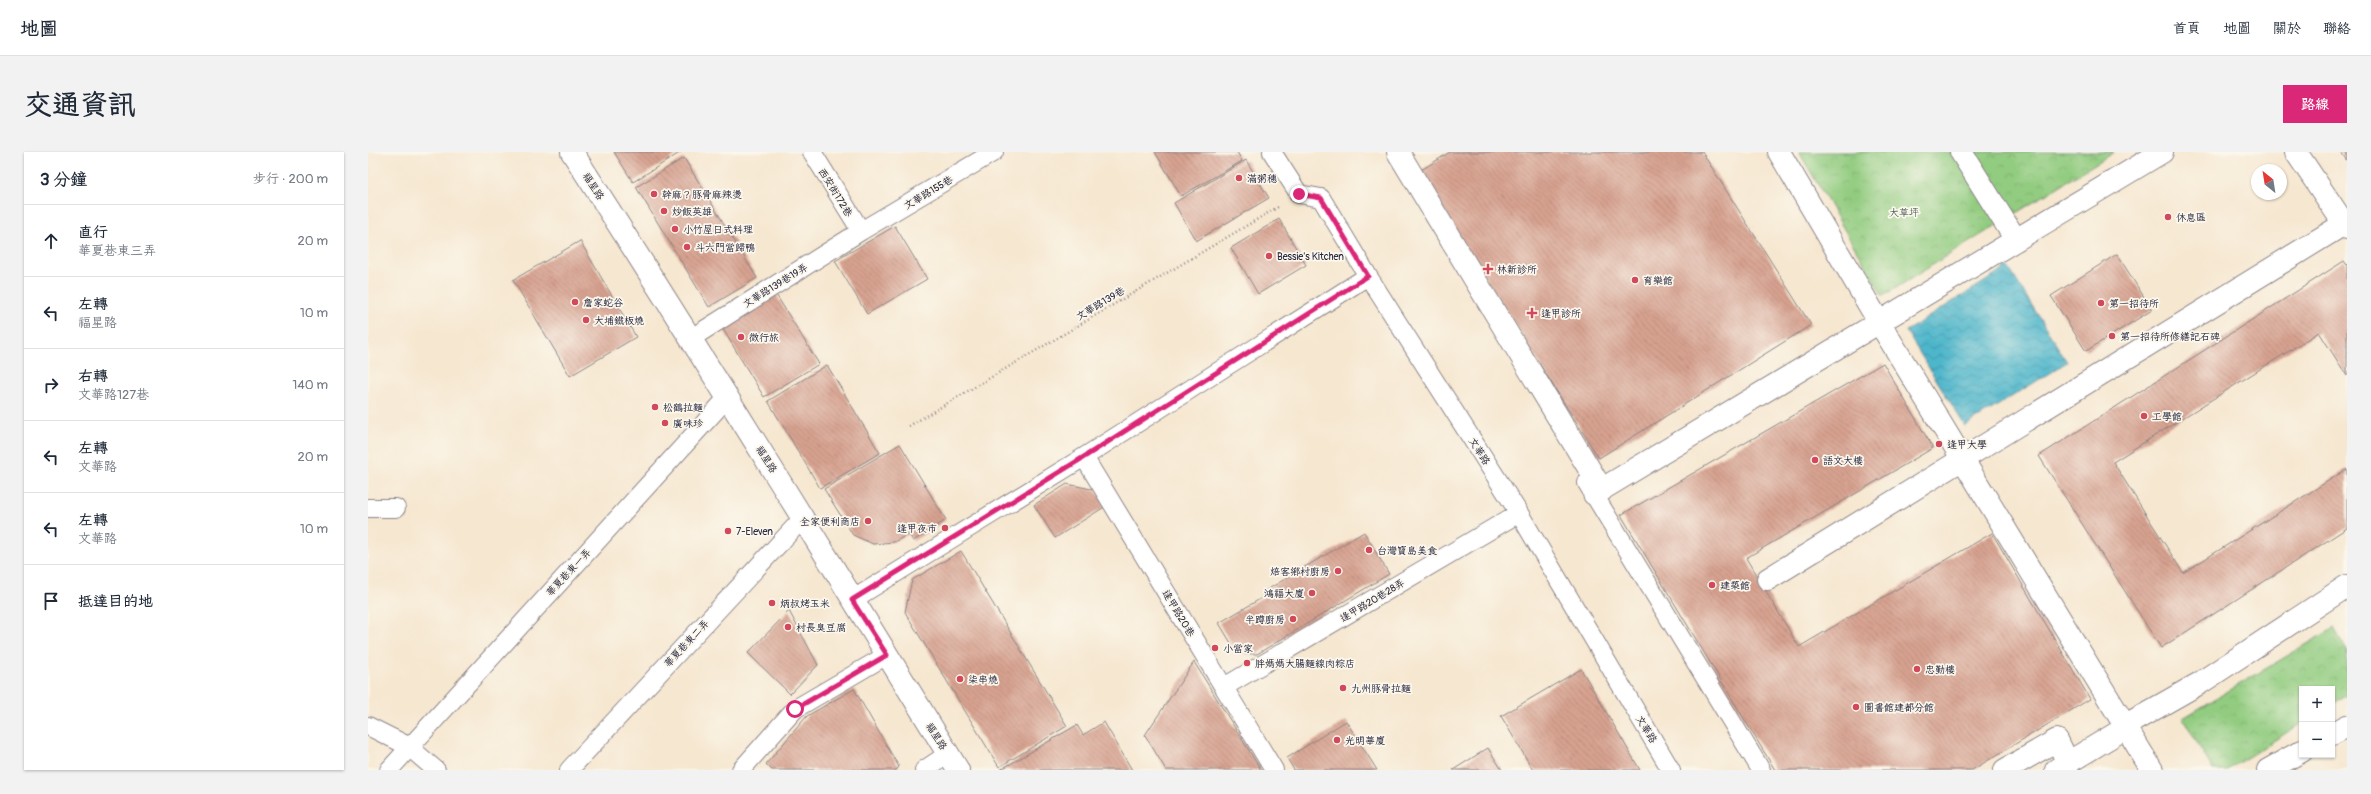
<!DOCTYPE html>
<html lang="zh-TW">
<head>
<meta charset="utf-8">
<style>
  :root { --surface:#fff; --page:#f2f2f3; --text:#1f2937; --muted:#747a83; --line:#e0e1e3; --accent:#db2777 }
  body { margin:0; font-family:Pangolin,"LXGW WenKai TC",sans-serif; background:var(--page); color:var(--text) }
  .controls { position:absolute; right:12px; bottom:12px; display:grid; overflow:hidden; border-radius:0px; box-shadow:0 1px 3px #0004 }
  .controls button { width:36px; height:36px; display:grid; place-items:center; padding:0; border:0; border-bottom:1px solid var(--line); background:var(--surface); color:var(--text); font:20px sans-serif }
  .compass { position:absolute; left:1883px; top:12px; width:36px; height:36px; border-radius:50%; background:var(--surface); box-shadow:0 1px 3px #0004; rotate:330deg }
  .stop { position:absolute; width:12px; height:12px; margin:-9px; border:3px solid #db2777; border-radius:50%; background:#fff }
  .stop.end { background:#db2777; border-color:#fff; box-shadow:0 1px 4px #0008 }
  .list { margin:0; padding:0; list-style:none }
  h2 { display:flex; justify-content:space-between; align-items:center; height:52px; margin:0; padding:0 16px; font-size:17px }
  h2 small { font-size:13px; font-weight:400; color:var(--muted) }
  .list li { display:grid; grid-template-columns:26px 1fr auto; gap:12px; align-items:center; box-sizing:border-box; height:72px; padding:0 16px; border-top:1px solid var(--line) }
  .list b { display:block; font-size:15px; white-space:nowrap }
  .list p { margin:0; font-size:13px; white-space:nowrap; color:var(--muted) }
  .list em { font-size:13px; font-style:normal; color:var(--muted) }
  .icon { flex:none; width:22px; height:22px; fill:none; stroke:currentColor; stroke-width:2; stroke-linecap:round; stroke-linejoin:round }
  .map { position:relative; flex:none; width:1979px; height:618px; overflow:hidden; border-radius:0px }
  header { display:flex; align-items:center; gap:24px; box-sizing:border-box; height:56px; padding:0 20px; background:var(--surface); border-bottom:1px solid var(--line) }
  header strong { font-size:19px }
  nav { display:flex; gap:22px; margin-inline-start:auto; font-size:14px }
  .intro { display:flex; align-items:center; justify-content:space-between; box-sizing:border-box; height:96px; padding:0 24px }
  h1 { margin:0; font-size:28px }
  .button { padding:10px 18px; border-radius:0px; background:var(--accent); color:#fff; font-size:14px; font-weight:700 }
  main { display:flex; gap:24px; padding:0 24px }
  aside { flex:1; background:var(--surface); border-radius:0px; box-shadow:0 1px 3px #0004 }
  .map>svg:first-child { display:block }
</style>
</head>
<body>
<header>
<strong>地圖</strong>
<nav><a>首頁</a><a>地圖</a><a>關於</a><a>聯絡</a></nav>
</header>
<div class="intro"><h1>交通資訊</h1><a class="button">路線</a></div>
<main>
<aside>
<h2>3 分鐘<small>步行 · 200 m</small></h2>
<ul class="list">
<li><svg class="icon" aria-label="ahead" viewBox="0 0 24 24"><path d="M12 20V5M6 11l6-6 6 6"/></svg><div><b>直行</b><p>華夏巷東三弄</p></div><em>20 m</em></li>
<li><svg class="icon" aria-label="left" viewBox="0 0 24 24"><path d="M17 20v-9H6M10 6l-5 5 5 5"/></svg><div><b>左轉</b><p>福星路</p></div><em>10 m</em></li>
<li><svg class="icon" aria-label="right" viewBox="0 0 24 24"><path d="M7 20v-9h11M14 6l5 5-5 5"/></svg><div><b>右轉</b><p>文華路127巷</p></div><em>140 m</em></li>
<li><svg class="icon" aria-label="left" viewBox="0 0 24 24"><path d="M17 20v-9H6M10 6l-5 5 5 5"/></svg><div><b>左轉</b><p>文華路</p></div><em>20 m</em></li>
<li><svg class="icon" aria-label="left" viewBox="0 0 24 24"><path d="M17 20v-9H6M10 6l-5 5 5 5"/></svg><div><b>左轉</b><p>文華路</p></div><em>10 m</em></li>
<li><svg class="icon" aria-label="arrive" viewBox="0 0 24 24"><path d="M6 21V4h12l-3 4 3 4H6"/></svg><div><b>抵達目的地</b></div></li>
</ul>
</aside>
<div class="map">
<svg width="1979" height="618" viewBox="0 0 1979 618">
  <defs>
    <pattern id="park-crowns" width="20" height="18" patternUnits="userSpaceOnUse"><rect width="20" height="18" fill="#92cc80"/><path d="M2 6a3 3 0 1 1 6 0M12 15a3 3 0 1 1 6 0" fill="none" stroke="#7eaf70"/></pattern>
    <pattern id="water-waves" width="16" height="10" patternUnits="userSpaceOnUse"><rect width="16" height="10" fill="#4db6cb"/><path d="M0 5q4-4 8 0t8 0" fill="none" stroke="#4094a6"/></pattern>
    <pattern id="building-back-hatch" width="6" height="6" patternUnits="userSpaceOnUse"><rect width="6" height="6" fill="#d8a290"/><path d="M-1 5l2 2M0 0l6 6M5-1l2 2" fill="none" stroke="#af8477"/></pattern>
  </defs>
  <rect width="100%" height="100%" fill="#fbf7ec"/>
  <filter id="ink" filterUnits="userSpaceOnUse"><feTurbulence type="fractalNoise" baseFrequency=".025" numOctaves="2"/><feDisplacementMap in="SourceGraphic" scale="8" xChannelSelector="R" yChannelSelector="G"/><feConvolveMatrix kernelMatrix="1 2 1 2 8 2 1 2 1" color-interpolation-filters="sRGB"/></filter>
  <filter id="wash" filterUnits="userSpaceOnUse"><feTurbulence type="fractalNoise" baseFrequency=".012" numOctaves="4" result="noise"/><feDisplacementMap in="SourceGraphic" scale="16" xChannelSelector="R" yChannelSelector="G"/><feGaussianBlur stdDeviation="0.9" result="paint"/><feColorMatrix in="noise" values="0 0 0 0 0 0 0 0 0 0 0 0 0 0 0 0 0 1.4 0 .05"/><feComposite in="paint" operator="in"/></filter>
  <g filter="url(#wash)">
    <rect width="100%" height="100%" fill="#f6e7d0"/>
    <path fill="url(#park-crowns)" stroke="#5a775e" d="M1431,0h315l-231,144z
      M1966,476l13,23v44l-15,9v-15h-30v34l-75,47h-14l-30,-52z"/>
    <path fill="url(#water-waves)" stroke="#386c83" d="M1640,115l59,95 -102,64 -59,-95z"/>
    <g id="blocks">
      <path fill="url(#building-back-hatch)" d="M246,0h67l-48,30z
        M787,0h82l5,9 -61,35z
        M1082,0h252l109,173 -212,133 -181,-286z
        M1973,0h6v9z
        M316,6l73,120 -48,29 -73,-120z
        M878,8l23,38 -73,43 -22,-38z
        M911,67l27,46 -48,29 -27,-46z
        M527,74l32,53 -60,35 -32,-53z
        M212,89l56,96 -66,39 -57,-96z
        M1749,102l35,56 -66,41 -35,-55z
        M1976,109l3,4v111l-28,-44 -206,130 70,111 164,-104v59l-186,120 -122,-192z
        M407,141l44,71 -55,33 -43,-71z
        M1515,211l50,85 -187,110 53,89 193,-114 98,166 -118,71h-197l-154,-255z
        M459,213l53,88 -60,35 -52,-87z
        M532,292l46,76 -33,21 -4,-7 -15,8 -21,2 -20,-9 -29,-46z
        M699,332l29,6 10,16 -51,32 -21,-33z
        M996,380l25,42 -132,80 -20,-1 -18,-30 48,-28 -2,-4z
        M593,399l106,175 -68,41 -94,-155 7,-32z
        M421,459l29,54 -28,29 -42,-41z
        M826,510l67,108h-95l-21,-35z
        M1213,517l59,101h-107l-32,-54z
        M486,537l45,78 -3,3h-124l-6,-6 41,-48z
        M978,569l31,49h-83l-7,-12z
        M736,570l28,48h-132l77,-45 6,10z
        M1120,596l14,22h-49z"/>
    </g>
  </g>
  <g filter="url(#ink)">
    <use href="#blocks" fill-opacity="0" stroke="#8c8486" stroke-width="1"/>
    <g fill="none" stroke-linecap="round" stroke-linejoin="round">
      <defs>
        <path id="lane" d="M444,0l49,79
          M904,0l27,42 22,4 47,78 151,237 152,257
          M322,187l171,-108 133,-79
          M716,305l190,313
          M1219,331l174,287
          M0,356h28
          M484,448l232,-143 284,-181
          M856,535l295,-174
          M0,574l40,20 28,24
          M21,618l339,-373
          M201,618l235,-253
          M373,618l54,-61 92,-54
          M556,618l24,-16"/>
        <path id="street" d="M1030,0l204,338
          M1411,0l100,170 273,448
          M1593,0l55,88
          M1928,0l51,76
          M1226,342l568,-342
          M1400,427l576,-355
          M1964,582l15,-8
          M1637,618l52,-30 11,23
          M1688,618l66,-40 4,-5 74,-42 147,-97
          M1900,618l34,-19"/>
        <path id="secondary" d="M204,0c131,204 259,411 386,618"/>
      </defs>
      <use href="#lane" stroke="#8c8486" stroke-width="20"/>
      <use href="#street" stroke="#8c8486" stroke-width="24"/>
      <use href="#secondary" stroke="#8c8486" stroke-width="24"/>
      <path stroke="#8c8486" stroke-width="2.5" stroke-dasharray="1 3" stroke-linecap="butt" d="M541,274l369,-219"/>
      <use href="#lane" stroke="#fff" stroke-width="18"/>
      <use href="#street" stroke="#fff" stroke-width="22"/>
      <use href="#secondary" stroke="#fff" stroke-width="22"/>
    </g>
  </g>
  <g fill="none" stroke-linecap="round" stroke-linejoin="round" filter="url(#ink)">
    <path stroke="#db2777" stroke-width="5" d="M427,557l92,-54 -35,-55 232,-143 284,-181 -47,-78 -22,-4"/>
  </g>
  <g fill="#d1495b" stroke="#fbf7ec" stroke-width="1.5">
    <circle cx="871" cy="26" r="4"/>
    <circle cx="286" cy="42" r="4"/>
    <circle cx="296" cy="59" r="4"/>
    <circle cx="1800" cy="65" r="4"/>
    <circle cx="307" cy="77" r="4"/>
    <circle cx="319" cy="95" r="4"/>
    <circle cx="901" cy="104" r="4"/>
    <path d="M1118 111h4v4h4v4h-4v4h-4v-4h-4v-4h4z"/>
    <circle cx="1267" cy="128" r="4"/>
    <circle cx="207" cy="150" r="4"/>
    <circle cx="1733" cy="151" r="4"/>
    <path d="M1162 155h4v4h4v4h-4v4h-4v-4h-4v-4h4z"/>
    <circle cx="218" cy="168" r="4"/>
    <circle cx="1744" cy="184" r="4"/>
    <circle cx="373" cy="185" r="4"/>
    <circle cx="287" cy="255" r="4"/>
    <circle cx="1776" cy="264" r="4"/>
    <circle cx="297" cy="271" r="4"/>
    <circle cx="1571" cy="292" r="4"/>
    <circle cx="1447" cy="308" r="4"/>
    <circle cx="500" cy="369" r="4"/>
    <circle cx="577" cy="376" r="4"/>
    <circle cx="360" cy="379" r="4"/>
    <circle cx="1001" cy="398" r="4"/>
    <circle cx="970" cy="419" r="4"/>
    <circle cx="1344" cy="433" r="4"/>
    <circle cx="944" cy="441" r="4"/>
    <circle cx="404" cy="451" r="4"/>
    <circle cx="925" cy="467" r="4"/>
    <circle cx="420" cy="475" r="4"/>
    <circle cx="847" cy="496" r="4"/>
    <circle cx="879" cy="511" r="4"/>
    <circle cx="1549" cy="517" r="4"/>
    <circle cx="592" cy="527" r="4"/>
    <circle cx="975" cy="536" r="4"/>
    <circle cx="1488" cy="555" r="4"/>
    <circle cx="969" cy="588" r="4"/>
  </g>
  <g text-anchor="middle" stroke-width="3.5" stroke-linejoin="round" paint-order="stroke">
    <g font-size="10" fill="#22223b" stroke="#fbf7ec" text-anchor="start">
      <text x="879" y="30">滿粥穗</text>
      <text x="294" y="46">幹麻？豚骨麻辣燙</text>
      <text x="304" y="63">炒飯英雄</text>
      <text x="1808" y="69">休息區</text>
      <text x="315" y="81">小竹屋日式料理</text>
      <text x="327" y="99">斗六門當歸鴨</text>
      <text x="909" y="108">Bessie's Kitchen</text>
      <text x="1129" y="121">林新診所</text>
      <text x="1275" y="132">育樂館</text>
      <text x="215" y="154">詹家蛇谷</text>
      <text x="1741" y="155">第一招待所</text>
      <text x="1173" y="165">逢甲診所</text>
      <text x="226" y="172">大埔鐵板燒</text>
      <text x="1752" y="188">第一招待所修繕記石碑</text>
      <text x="381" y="189">微行旅</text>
      <text x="295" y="259">松鶴拉麵</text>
      <text x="1784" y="268">工學館</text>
      <text x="305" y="275">廣味珍</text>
      <text x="1579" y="296">逢甲大學</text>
      <text x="1455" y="312">語文大樓</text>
      <text x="492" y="373" text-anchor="end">全家便利商店</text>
      <text x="569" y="380" text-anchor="end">逢甲夜市</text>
      <text x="368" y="383">7-Eleven</text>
      <text x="1009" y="402">台灣寶島美食</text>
      <text x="962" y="423" text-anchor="end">焙客鄉村廚房</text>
      <text x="1352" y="437">建築館</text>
      <text x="936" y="445" text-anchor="end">鴻福大廈</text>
      <text x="412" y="455">炳叔烤玉米</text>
      <text x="917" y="471" text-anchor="end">半蹲廚房</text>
      <text x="428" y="479">村長臭豆腐</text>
      <text x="855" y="500">小當家</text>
      <text x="887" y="515">胖媽媽大腸麵線肉粽店</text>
      <text x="1557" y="521">忠勤樓</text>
      <text x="600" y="531">柒串燒</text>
      <text x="983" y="540">九州豚骨拉麵</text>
      <text x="1496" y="559">圖書館建都分館</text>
      <text x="977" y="592">光明華廈</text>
    </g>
    <g font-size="10" fill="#22223b" stroke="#fbf7ec">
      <text transform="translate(226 34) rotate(57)" y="4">福星路</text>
      <text transform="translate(468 40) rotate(58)" y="4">西安街172巷</text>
      <text transform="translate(560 40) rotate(-31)" y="4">文華路155巷</text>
      <text transform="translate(407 133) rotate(-32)" y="4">文華路139巷19弄</text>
      <text transform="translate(732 151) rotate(-31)" y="4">文華路139巷</text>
      <text transform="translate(1112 299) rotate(57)" y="4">文華路</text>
      <text transform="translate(399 307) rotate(58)" y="4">福星路</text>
      <text transform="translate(200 420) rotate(-47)" y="4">華夏巷東一弄</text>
      <text transform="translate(1004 448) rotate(-31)" y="4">逢甲路20巷28弄</text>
      <text transform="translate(811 461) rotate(59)" y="4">逢甲路20巷</text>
      <text transform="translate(318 491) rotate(-47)" y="4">華夏巷東二弄</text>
      <text transform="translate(1279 577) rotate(59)" y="4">文華路</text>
      <text transform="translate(569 584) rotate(58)" y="4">福星路</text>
    </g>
    <g font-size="10" fill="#495e53" stroke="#fbf7ec">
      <text x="1536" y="64">大草坪</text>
    </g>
  </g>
</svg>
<div class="controls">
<button>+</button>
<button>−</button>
</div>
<svg class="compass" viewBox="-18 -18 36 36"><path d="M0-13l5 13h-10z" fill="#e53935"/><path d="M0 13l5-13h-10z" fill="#747a83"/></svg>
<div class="stop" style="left:427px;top:557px"></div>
<div class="stop end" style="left:931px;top:42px"></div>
</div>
</main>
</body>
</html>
